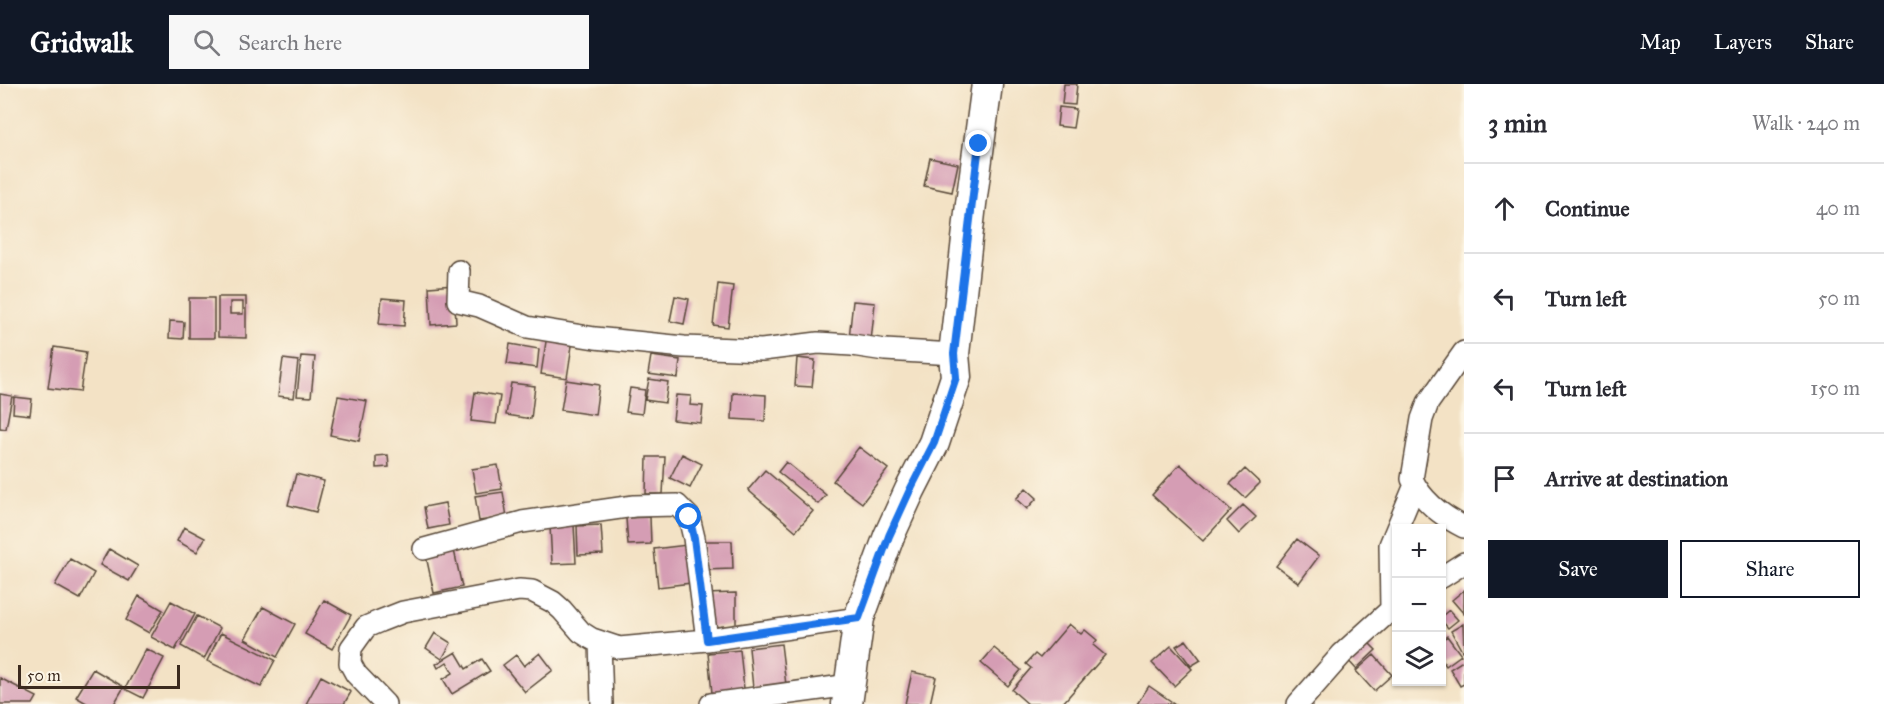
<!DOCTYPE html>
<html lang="en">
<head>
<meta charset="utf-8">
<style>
  :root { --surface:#fff; --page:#f7f7f7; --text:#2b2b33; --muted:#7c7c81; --line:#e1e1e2; --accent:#111827 }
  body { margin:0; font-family:"IM FELL Great Primer",serif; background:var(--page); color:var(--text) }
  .controls { position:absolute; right:18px; bottom:18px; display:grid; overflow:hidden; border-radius:0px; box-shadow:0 2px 4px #0004 }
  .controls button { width:54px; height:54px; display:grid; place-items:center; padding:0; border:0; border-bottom:2px solid var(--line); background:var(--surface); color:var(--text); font:30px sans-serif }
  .scale { position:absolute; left:18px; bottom:15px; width:162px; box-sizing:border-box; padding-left:6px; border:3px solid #3b2a1e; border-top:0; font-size:16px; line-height:21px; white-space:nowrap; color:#3b2a1e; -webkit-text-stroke:4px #fcf5e5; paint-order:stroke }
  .stop { position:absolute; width:18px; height:18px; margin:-14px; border:4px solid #1a73e8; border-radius:50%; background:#fff }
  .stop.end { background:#1a73e8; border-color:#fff; box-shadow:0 2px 6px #0008 }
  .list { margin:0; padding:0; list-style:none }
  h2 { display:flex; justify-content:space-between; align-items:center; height:78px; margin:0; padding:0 24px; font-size:26px }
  h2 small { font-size:20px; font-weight:400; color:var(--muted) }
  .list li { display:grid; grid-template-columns:39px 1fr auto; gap:18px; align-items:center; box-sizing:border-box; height:90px; padding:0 24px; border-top:2px solid var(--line) }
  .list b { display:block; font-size:22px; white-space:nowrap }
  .list em { font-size:20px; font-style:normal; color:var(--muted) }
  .actions { display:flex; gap:12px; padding:18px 24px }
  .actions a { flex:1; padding:14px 0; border:2px solid var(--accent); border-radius:0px; text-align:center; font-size:21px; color:var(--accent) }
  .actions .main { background:var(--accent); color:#fff }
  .icon { flex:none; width:33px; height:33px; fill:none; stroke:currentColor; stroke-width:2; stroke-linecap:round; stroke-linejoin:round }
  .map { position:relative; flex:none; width:1464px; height:620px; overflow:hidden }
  header { display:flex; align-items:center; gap:36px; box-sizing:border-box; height:84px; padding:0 30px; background:var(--accent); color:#fff }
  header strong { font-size:28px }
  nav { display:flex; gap:33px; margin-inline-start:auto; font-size:21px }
  .search { width:420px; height:54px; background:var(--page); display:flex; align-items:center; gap:15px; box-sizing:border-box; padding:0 21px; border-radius:0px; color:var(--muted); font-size:22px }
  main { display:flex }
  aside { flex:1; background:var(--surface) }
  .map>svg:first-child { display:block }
</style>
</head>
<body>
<header>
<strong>Gridwalk</strong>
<div class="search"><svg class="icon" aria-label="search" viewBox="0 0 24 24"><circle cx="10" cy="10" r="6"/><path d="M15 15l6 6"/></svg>Search here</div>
<nav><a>Map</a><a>Layers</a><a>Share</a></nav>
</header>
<main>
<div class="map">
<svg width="1464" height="620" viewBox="0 0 1464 620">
  <rect width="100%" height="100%" fill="#fcf5e5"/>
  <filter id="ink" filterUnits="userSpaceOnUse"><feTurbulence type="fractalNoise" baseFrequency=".0167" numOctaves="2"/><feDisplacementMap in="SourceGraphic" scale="12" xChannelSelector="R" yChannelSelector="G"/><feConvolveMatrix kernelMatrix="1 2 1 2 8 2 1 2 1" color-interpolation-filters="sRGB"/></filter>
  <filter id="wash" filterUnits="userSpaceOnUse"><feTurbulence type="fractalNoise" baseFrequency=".008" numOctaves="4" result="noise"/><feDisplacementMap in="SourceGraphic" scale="24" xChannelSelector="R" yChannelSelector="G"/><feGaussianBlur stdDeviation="1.35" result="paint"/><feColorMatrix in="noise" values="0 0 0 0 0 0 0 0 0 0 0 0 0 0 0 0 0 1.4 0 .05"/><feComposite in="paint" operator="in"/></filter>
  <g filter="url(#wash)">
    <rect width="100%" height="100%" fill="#f3e2c5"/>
    <g id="blocks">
      <path fill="#d59db4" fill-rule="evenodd" d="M1064,0h13l-2,21 -13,-1z
        M1059,23l17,2 -3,19 -16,-2z
        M930,74l28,6 -6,28 -28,-6z
        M718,200l15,2 -5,41 -15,-2z
        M454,201l2,38 -25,2 -2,-38z
        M675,212l14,3 -5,25 -14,-3z
        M218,213h28v41l-28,-1zM230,218h13v12h-13z
        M189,214h25v40h-25z
        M382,214l24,2 -2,26 -25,-2z
        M853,217l22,2 -4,38 -22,-3z
        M170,237l14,1 -1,17 -14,-1z
        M547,251l26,4 -6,39 -26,-4z
        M510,260l29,5 -2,19 -30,-4z
        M54,263l32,5 -6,40 -32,-4z
        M301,272l14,1 -4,40 -14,-1z
        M651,272l29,4 -2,18 -30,-4z
        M797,274l18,2 -3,27 -17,-1z
        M283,275l15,2 -4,37 -16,-2z
        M649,295l19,3 -3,21 -20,-3z
        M566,296l33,5 -4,30 -34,-5z
        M511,299l24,3 -4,33 -25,-4z
        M630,304l15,2 -3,24 -16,-2z
        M475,308l25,4 -4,28 -25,-3z
        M733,309l33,2 -1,26 -33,-2z
        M0,310l12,2 -6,33 -6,-1z
        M676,311l15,1 -1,9 13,1 -2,17 -28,-3z
        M338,312l29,5 -8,40 -29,-6z
        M14,313l18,2 -2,16 -17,-2z
        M859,363l29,22 -26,34 -29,-22z
        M682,370l20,10 -12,24 -20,-10z
        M388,371l1,12 -13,1v-12z
        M647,373h18l-2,37h-17z
        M786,378l40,33 -8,9 -40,-32z
        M1180,380l51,46 -28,31 -51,-46z
        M498,381l4,24 -26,4 -4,-24z
        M1245,385l15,14 -15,15 -15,-14z
        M765,386l48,41 -17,20 -48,-41z
        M296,390l28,7 -8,31 -28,-7z
        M1026,404l11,10 -10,11 -11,-10z
        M503,408l4,25 -28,4 -4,-25z
        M445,419l4,22 -21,4 -4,-22z
        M1243,421l13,12 -17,17 -12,-13z
        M650,433l1,27 -23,1 -2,-27z
        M574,441l2,38 -24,1 -2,-38z
        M601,441l2,29 -25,1 -1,-29z
        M184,443l21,11 -8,14 -20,-11z
        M1297,455l22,17 -20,27 -23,-17z
        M703,457h29l1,28 -30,1z
        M687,461l4,38 -33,4 -4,-38z
        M109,465l29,17 -9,15 -29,-16z
        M454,466l8,37 -28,6 -8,-37z
        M70,475l24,14 -14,26 -25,-14z
        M1464,506v24l-12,-14z
        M736,509v33l-30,1 -2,-33z
        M139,512l24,14 -14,23 -23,-13z
        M324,516l27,15 -19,34 -27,-15z
        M171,517l24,13 -20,36 -24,-13z
        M263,523l32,17 -18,33 -32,-18z
        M1449,526l9,10 -10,8 -6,-7v-5z
        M197,532l23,12 -16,31 -23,-13z
        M1069,540l12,10 4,-4 12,10 -4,5 12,10 -43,49h-34l-16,-14 19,-22 -5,-4 9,-10 5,4z
        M1463,540l1,26 -2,1 -11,-20z
        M221,549l54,27 -14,27 -54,-26z
        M435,549l16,10 -9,16 -16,-11z
        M1447,552l14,19 -15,11 -4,-6v-20z
        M1186,556l15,20 -10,6 -15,-20z
        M1366,556l10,10 -20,19 -9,-10z
        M781,560l5,41 -33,3 -4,-40z
        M1171,562l21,23 -18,17 -22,-23z
        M994,564l27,22 -13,16 -27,-23z
        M146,565l18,9 -21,40 -18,-9z
        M740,566l4,39 -32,4 -4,-40z
        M456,568l10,17 16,-10 8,12 -38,23 -9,-15 10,-6 -6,-11 -9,6 -2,-4z
        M540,569l13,17 -28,22 -22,-27 13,-10 8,11z
        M1374,571l18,20 -18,16 -18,-20z
        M1464,576v24l-4,2 -10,-17z
        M93,585l31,18 -10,17h-26l-12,-7z
        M912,588l24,5 -6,27h-25z
        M321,592l30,16 -7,12h-38z
        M0,594l37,19 -4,7h-33z
        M1149,602l26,18h-38z"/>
    </g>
  </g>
  <g filter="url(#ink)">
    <use href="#blocks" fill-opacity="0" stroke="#574637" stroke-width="1.5"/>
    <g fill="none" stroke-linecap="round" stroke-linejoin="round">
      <defs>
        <path id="street" d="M459,187l-1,30 21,5 48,21 68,11 89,9 78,3 56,-7 34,2 33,5 69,4
          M1464,268l-36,51 -6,16 -10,60c10,22 32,38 52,48
          M424,465l98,-27 112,-16 43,-1 12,12 5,21 13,102
          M1442,493l22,-14
          M1391,525l-1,-64 25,-60
          M600,558l2,62
          M385,620l-29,-30 -6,-11 1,-15 15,-21 14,-6 23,-9 116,-22 13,1 21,11 9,8 19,22 11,7 27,9 88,-8 152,-22
          M711,620l139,-19
          M1298,620l44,-50 54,-49"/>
        <path id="secondary" d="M847,620l12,-86 30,-82 21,-46 24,-47 22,-66 -2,-23 17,-150 16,-120"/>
      </defs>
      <use href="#street" stroke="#574637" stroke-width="24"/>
      <use href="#secondary" stroke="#574637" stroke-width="33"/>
      <use href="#street" stroke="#fff" stroke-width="21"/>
      <use href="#secondary" stroke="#fff" stroke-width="30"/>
    </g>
  </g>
  <g fill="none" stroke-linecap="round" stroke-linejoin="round" filter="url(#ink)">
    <path stroke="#1a73e8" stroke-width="8" d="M689,433l5,21 13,102 152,-22 30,-82 21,-46 24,-47 22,-66 -2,-23 25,-210"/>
  </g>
</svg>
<div class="controls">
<button>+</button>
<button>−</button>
<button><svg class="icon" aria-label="layers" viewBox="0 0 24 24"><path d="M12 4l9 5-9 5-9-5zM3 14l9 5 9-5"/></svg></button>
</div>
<div class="scale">50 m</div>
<div class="stop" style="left:689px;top:433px"></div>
<div class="stop end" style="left:979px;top:60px"></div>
</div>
<aside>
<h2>3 min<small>Walk · 240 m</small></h2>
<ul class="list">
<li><svg class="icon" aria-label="ahead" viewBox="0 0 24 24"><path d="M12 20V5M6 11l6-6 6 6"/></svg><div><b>Continue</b></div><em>40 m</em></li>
<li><svg class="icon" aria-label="left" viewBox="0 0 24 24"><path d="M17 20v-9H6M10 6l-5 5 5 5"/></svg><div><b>Turn left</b></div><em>50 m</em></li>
<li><svg class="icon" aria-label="left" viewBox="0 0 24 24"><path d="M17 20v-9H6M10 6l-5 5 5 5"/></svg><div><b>Turn left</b></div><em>150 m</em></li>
<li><svg class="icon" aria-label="arrive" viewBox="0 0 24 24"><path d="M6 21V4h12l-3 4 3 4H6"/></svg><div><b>Arrive at destination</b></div></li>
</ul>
<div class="actions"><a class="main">Save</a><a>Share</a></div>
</aside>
</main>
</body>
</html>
